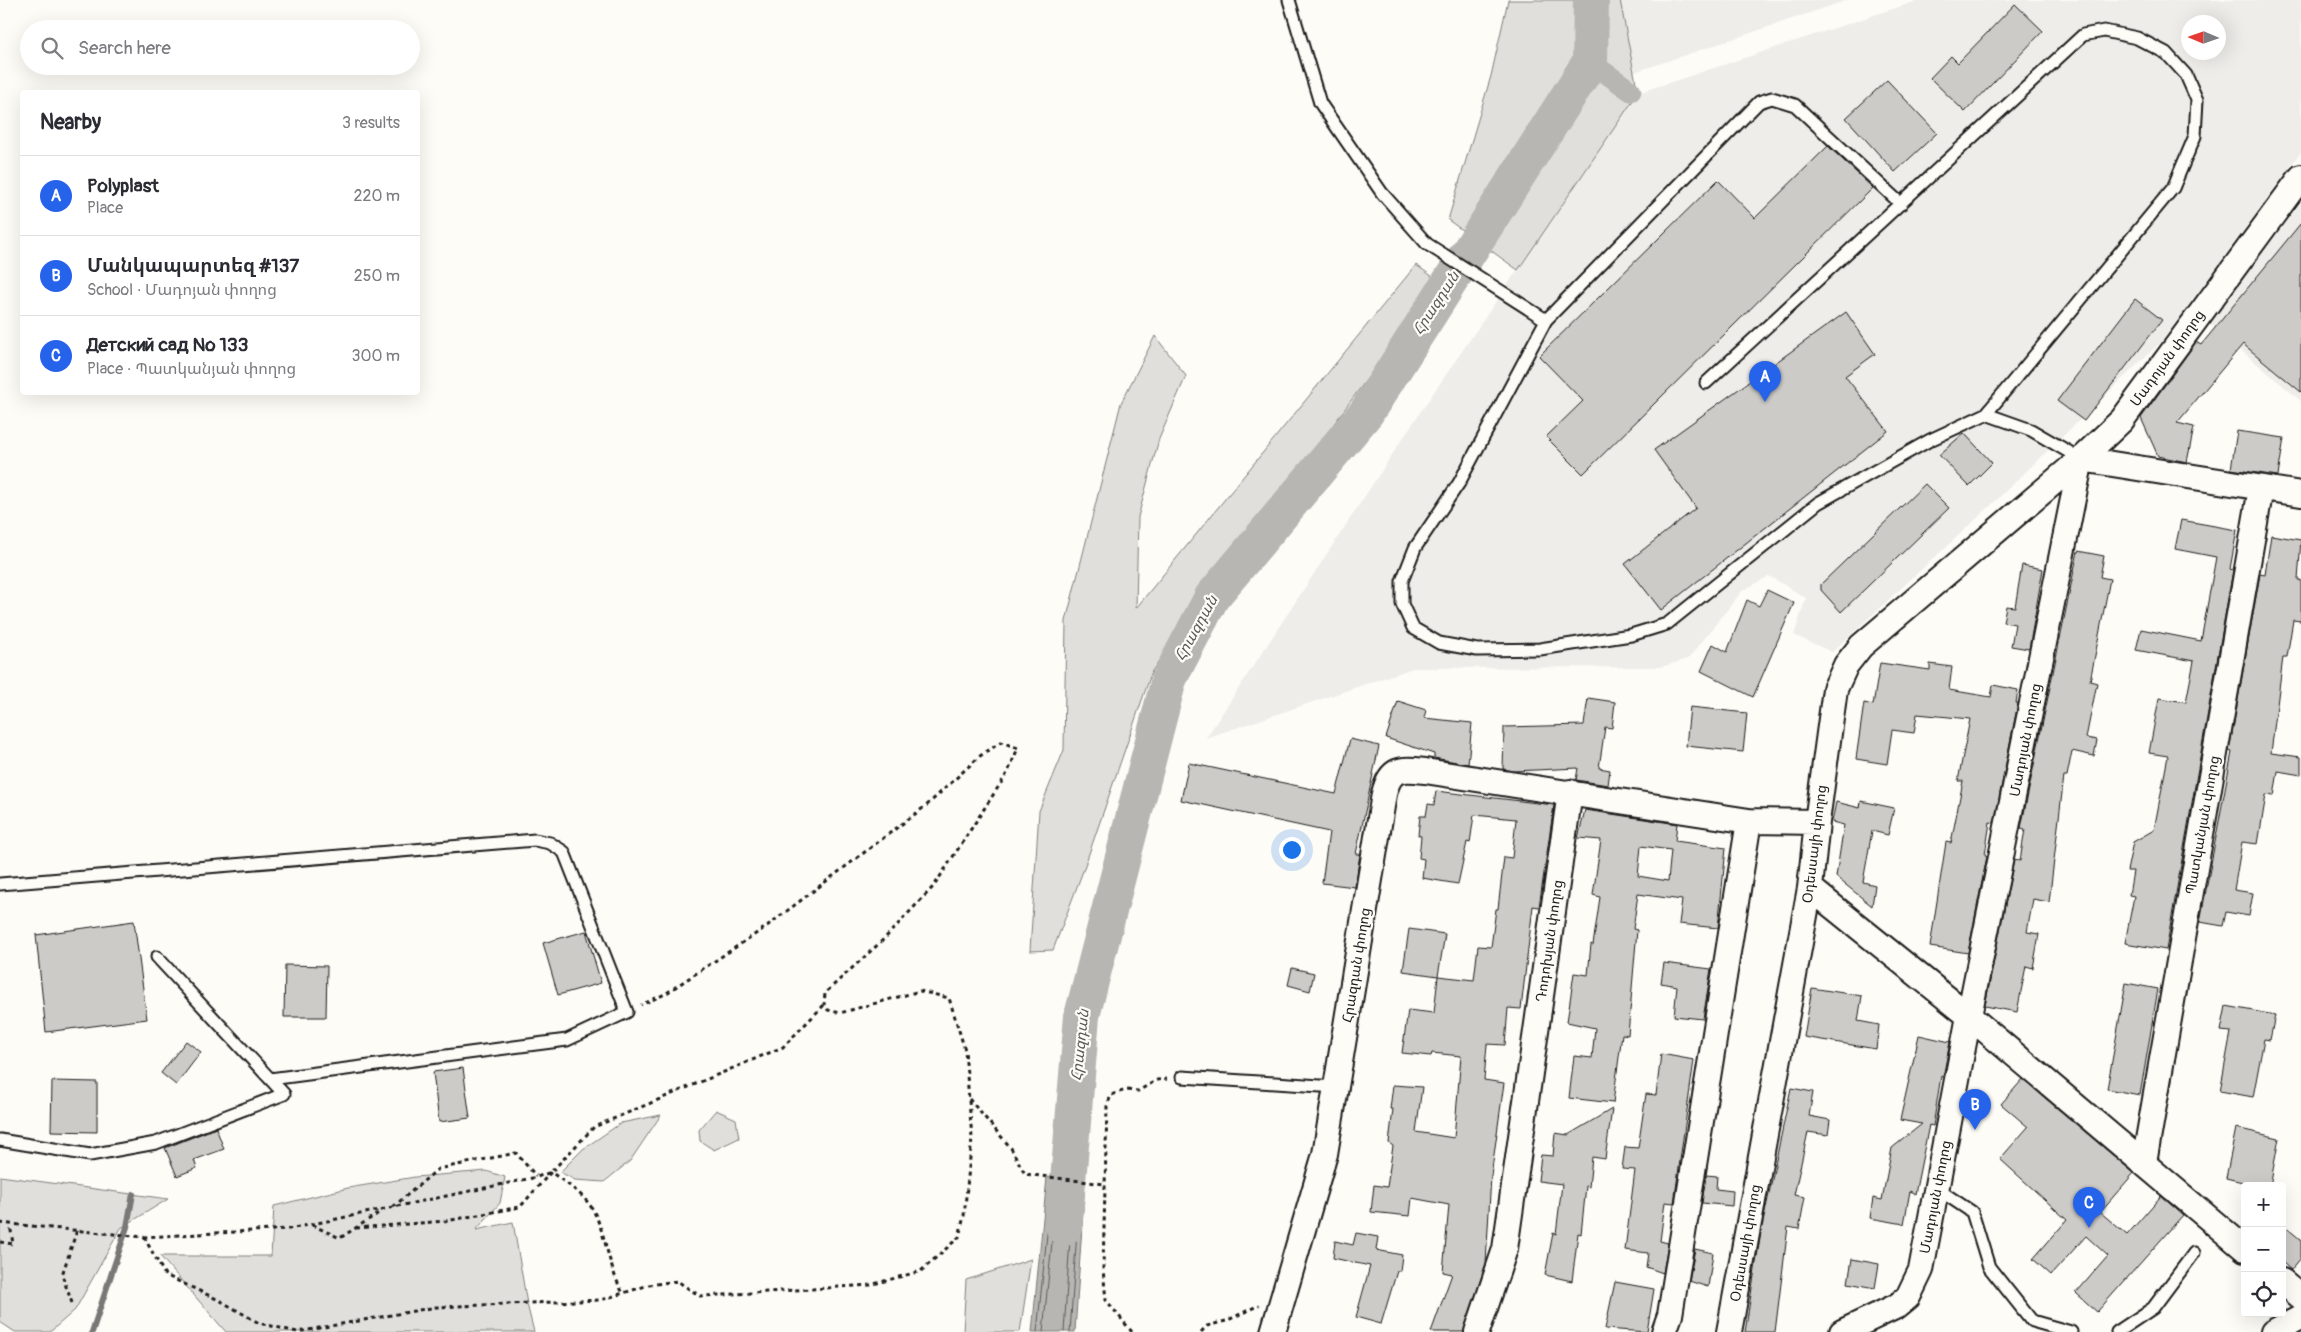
<!DOCTYPE html>
<html lang="en">
<head>
<meta charset="utf-8">
<style>
  :root { --surface:#fff; --page:#f2f2f3; --text:#2b2b33; --muted:#7c7c81; --line:#e1e1e2; --accent:#2563eb }
  body { margin:0; font-family:Pangolin,"Noto Sans Armenian",sans-serif; background:var(--page); color:var(--text) }
  .controls { position:absolute; right:15px; bottom:15px; display:grid; overflow:hidden; border-radius:5px; box-shadow:0 5px 20px #0002 }
  .controls button { width:45px; height:45px; display:grid; place-items:center; padding:0; border:0; border-bottom:1px solid var(--line); background:var(--surface); color:var(--text); font:25px sans-serif }
  .compass { position:absolute; left:2181px; top:15px; width:45px; height:45px; border-radius:50%; background:var(--surface); box-shadow:0 5px 20px #0002; rotate:272deg }
  .you { position:absolute; left:1291px; top:849px; width:18px; height:18px; margin:-12px; border:4px solid #fff; border-radius:50%; background:#1a73e8; box-shadow:0 0 0 8px #1a73e833 }
  .badge { display:grid; place-items:center; width:32px; height:32px; border-radius:50%; background:var(--accent); color:#fff; font-size:16px; font-weight:700 }
  .pin { position:absolute; translate:-50% -41px; filter:drop-shadow(0 1px 2px #0008) }
  .pin::after { content:''; position:absolute; top:26px; width:18px; height:15px; background:inherit; clip-path:polygon(0 0,100% 0,50% 100%) }
  .list { margin:0; padding:0; list-style:none }
  h2 { display:flex; justify-content:space-between; align-items:center; height:65px; margin:0; padding:0 20px; font-size:21px }
  h2 small { font-size:16px; font-weight:400; color:var(--muted) }
  .list li { display:grid; grid-template-columns:32px 1fr auto; gap:15px; align-items:center; box-sizing:border-box; height:80px; padding:0 20px; border-top:1px solid var(--line) }
  .list b { display:block; font-size:19px; white-space:nowrap }
  .list p { margin:0; font-size:16px; white-space:nowrap; color:var(--muted) }
  .list em { font-size:16px; font-style:normal; color:var(--muted) }
  .icon { flex:none; width:28px; height:28px; fill:none; stroke:currentColor; stroke-width:2; stroke-linecap:round; stroke-linejoin:round }
  .map { position:relative; flex:none; width:2301px; height:1332px; overflow:hidden }
  .search { position:absolute; background:var(--surface); box-shadow:0 5px 20px #0002; left:20px; top:20px; width:400px; height:55px; display:flex; align-items:center; gap:12px; box-sizing:border-box; padding:0 18px; border-radius:28px; color:var(--muted); font-size:19px }
  .panel { position:absolute; background:var(--surface); box-shadow:0 5px 20px #0002; left:20px; top:90px; width:400px; height:305px; border-radius:5px }
  .map>svg:first-child { display:block }
</style>
</head>
<body>
<div class="map">
<svg width="2301" height="1332" viewBox="0 0 2301 1332">
  <rect width="100%" height="100%" fill="#fdfcf7"/>
  <filter id="ink" filterUnits="userSpaceOnUse"><feTurbulence type="fractalNoise" baseFrequency=".02" numOctaves="2"/><feDisplacementMap in="SourceGraphic" scale="10" xChannelSelector="R" yChannelSelector="G"/><feConvolveMatrix kernelMatrix="1 2 1 2 8 2 1 2 1" color-interpolation-filters="sRGB"/></filter>
  <g filter="url(#ink)">
    <path fill="#eeede9" fill-rule="evenodd" d="M1619,0h229l-216,73z
      M1920,0h381v152l-139,189 -176,169 -154,142 -38,-17 12,-37 -37,-22 -27,15 -54,68 -27,8 -248,1 -207,70 205,-312 227,-333zM2188,22h30v30h-30z
      M2301,202v199l-92,-78z"/>
    <path fill="#e0dfdb" stroke="#7e7e7c" d="M1508,0h112l18,93 -120,177 -70,-50 43,-144z
      M1416,265l23,16 -287,390 -69,200 -30,79 -23,1 9,-140 25,-61 2,-129 55,-218 34,-67 31,40 -27,63 -21,78 -2,91z
      M716,1110l20,9 3,19 -25,12 -14,-9 -1,-11z
      M661,1115l-31,46 -26,21 -29,-2 -15,-8 23,-23 38,-26z
      M486,1171l19,6 -5,26 -24,27 37,-8 14,82 7,28h-308l-66,-76h111l3,-50 74,-18 67,-11z
      M0,1176l168,23 -47,29 -46,82 -25,22h-35l-15,-10z
      M1031,1259l-11,73h-57l3,-52z"/>
    <path fill="#b7b6b2" stroke="#797876" d="M1047,1177l38,4 -10,151h-43z"/>
    <g fill="none" stroke-linecap="round" stroke-linejoin="round">
      <path stroke="#5a5a58" stroke-width="1" d="M1037,1332l15,-147 2,-3 26,6 -10,144
        M1043,1332l14,-140 3,-3 13,4 -9,139"/>
      <path stroke="#797876" stroke-width="6" d="M92,1332l35,-105 6,-33"/>
      <path stroke="#b7b6b2" stroke-width="21" d="M1590,62l41,29"/>
      <path stroke="#b7b6b2" stroke-width="36" d="M1064,1228l18,-212 87,-337 43,-82 154,-184 224,-351 1,-62"/>
    </g>
    <path fill="#cccbc8" stroke="#1c1c1c" fill-rule="evenodd" d="M2015,4l28,27 -78,81 -35,-34 21,-22 7,7z
      M1887,80l50,53 -42,39 -49,-54z
      M1828,146l45,42 -290,286 -37,-37 37,-36 -44,-45 179,-176 37,38z
      M2301,223v169l-58,-48 -66,79 17,4 -7,35 -29,-6 -17,-38 55,-76 5,3z
      M2135,299l27,21 -78,101 -27,-20z
      M1846,312l29,42 -30,22 43,55 -227,179 -36,-46 71,-56 -42,-58z
      M2237,431l47,7 -6,38 -47,-7z
      M1964,433l28,30 -23,23 -30,-31z
      M1925,484l24,24 -108,104 -20,-22v-6z
      M2181,520l56,10 -7,39 3,1 -67,380 -41,-7 9,-47 -5,-1 4,-24h-6l6,-29 21,-12 14,-74 -19,-3 10,-55 27,4 8,-41 -58,-11 5,-21 60,12 15,-84 -41,-8z
      M2271,535l30,5 -3,40h3v41l-8,-1 -6,37h-4l-12,96 30,4v18l-23,-4 -4,25 -8,-1 -8,49 -16,-2 -8,48 19,3 -4,23 -23,-4 -3,14 -23,-4 32,-170 -3,-1 31,-177 5,1z
      M2078,551l26,5 -4,21 10,2 -20,102 7,2 -11,55 11,2 -3,16 -22,-5 -5,25h-3l-15,126 -16,-3 -6,33 12,2 -6,34 -7,-2 -9,46 -32,-6 29,-146 6,1 5,-32 -4,-1z
      M2022,565l21,4 -14,80 -18,-3 4,-22 -12,-2 3,-16 9,1z
      M1767,590l27,13 -41,94 -52,-26 12,-27 14,8 20,-52 12,6z
      M1880,663l50,7v-6l22,3 -3,23 42,7 2,-12 25,5 -2,13h2l-24,120 -4,-1 -5,33 2,1 -19,97 -38,-6 16,-105 5,1 12,-62h-5l12,-62 -53,-5 -3,19 -22,-3 -5,34 -31,-5 8,-56 9,2z
      M1588,698l27,4 -3,26 -7,-1 -6,41 11,2 -2,15 -32,-5 2,-12 -64,3 -11,-2 1,-42 80,-2z
      M1398,701l28,9 -2,8 48,5 -4,41 -34,-6v-4l-48,-16z
      M1690,707l57,6 -4,39 -57,-6z
      M1350,739l29,7 -23,108h4l-5,33 -33,-4 7,-51 -148,-32 8,-37 147,31z
      M1436,791l118,14 -15,102 -6,-1 -12,103 -13,-1 -3,37 -18,-1 -3,36 20,3 -13,93 -5,87 -22,69h-33l21,-58 -9,-2 6,-67 -37,-7 -2,18 -39,-4 3,-27 13,2 6,-41 -4,-3 4,-34h-3l3,-24 29,2 -6,45 38,6 7,-82 -29,-3 -1,3 -29,-3 6,-43 26,3 4,-37 36,4 4,-34 13,1 5,-38h2l6,-52 8,1 4,-39 -42,-4 -4,28 -3,-1 -9,42 -36,-6 2,-19 -5,-1 2,-22 -3,-1 2,-19h6l2,-12 6,1z
      M1861,801l33,7 -6,27 -16,-4 -9,51 12,3 -3,21 -36,-29 8,-52 -12,-3 4,-20 24,6z
      M1585,810l92,14 -2,17 51,7 -8,80 -39,-4 3,-24 -44,-6 -5,35 4,1 -9,105 -6,-1 -9,69 -44,-5 5,-42 18,2 3,-30 -28,-6 7,-49 14,2 3,-31 2,1 7,-48 -7,-2 8,-55 -23,-2zM1641,846l30,4 -3,31 -30,-5z
      M134,921l13,98 -101,13 -10,-97z
      M1409,929l36,5 -7,42 -35,-5z
      M586,931l15,52 -43,12 -15,-52z
      M1664,963l47,6 -8,50 -29,-3 3,-30 -16,-3z
      M285,965l42,1 -1,51h-42z
      M1292,968l22,5 -4,18 -22,-6z
      M2126,983l32,6 -18,106 -33,-6z
      M1812,988l50,8 -4,25 21,4 -3,24 -72,-12z
      M2226,1006l49,9 -5,25 -6,-1 -11,58 -33,-6 11,-59 -10,-1z
      M1919,1035l31,7 -7,35 -2,-1 -8,50 -4,-1 -14,69 -5,-3 -6,33 -34,-6 3,-20 9,2 10,-52 30,-24 -22,-4z
      M186,1041l15,11 -25,33 -15,-12z
      M1661,1054l33,6 -20,143 -9,-1 -5,39 8,2 -5,30 -17,-6 2,-14 -23,-3 10,-80 -13,-1 3,-22 13,1 8,-54 10,1z
      M463,1068l7,50 -31,4 -6,-50z
      M2023,1079l111,94 -34,39 27,23 34,-39 22,19 -86,97 -21,-19 32,-37 -22,-20 -35,39 -18,-16 34,-39 -67,-61 28,-32 -27,-23z
      M52,1081l45,1v50l-46,-1z
      M1791,1088l22,4 -4,24 21,4 -2,15 -20,-3 -14,63 11,2 -6,32 -11,-2 -13,105h-30l16,-100z
      M1612,1109l-7,50 -13,-2 -3,30 -3,-1 -5,48 -3,-1 -6,48 -27,-6 8,-42 3,1 6,-50 -24,-3 3,-26 12,1 2,-23 13,2z
      M216,1128l8,21 -30,11 3,8 -20,8 -12,-28z
      M2236,1128l43,10 -9,48h-11l-33,-8z
      M1706,1175l11,1 -1,13 17,2 -1,15 -30,-3z
      M2282,1224l19,16v18l-10,12 -9,-8z
      M1356,1233l22,4 -2,13 26,5 -2,16h-3l-16,53 -25,-7 14,-51 -37,-8 2,-17 18,4z
      M1695,1249l18,4 -5,34 -19,-6z
      M1852,1259l27,5 -4,24 -27,-5z
      M1615,1282l39,7 -7,43 -42,-3z"/>
    <g fill="none" stroke-linecap="round" stroke-linejoin="round">
      <defs>
        <path id="service" d="M1289,0l31,103 62,90 45,51 119,76
          M1706,383l377,-348 21,-4 33,7 29,15 20,22 11,25 -2,36 -22,52 -187,226 -56,26 -112,63 -151,121 -36,11 -91,14 -63,1 -38,-7 -26,-15 -11,-24v-23l13,-33 44,-65 87,-163 213,-218 13,-4 23,7 106,99
          M1986,414l45,16 50,29
          M0,884l535,-44 15,3 14,9 63,160 -60,28 -297,39
          M1182,1077l154,10
          M0,1140l90,15 66,-12 128,-49 -127,-137
          M1936,1188l36,24 17,55 43,54 39,11
          M2117,1332l36,-24 41,-55"/>
        <path id="minor" d="M2081,459l220,35
          M1810,888l159,128 276,233
          M2144,1163l117,-675
          M2282,1281l19,16
          M1273,1332l52,-178 59,-360c6,-26 16,-26 41,-23l324,50 68,1
          M1477,1332l28,-83 65,-457
          M1664,1332l6,-17 79,-494
          M1729,1332l81,-444 7,-66 18,-133 11,-24 15,-19 220,-187 41,-39 179,-243
          M1842,1332l55,-26 11,-9 13,-27 48,-254 112,-557
          M2273,1332l28,-15"/>
      </defs>
      <use href="#service" stroke="#1c1c1c" stroke-width="15"/>
      <use href="#minor" stroke="#1c1c1c" stroke-width="28"/>
      <path stroke="#1c1c1c" stroke-width="3" stroke-dasharray="4 4" stroke-linecap="butt" d="M969,1099l42,49 14,26 80,10
        M393,1207l45,-38 78,-16 20,23
        M0,1223l144,14 145,-8 248,-52 14,-5 43,-45 189,-80 41,-42
        M312,1225l28,13 42,-27
        M356,1228l90,-7 74,-14 31,-35c14,11 35,23 43,40 13,26 14,55 29,81
        M144,1237l21,38 56,26 38,22 38,9 139,-25 165,-7 48,-15 28,-4 23,15 22,-1 148,-10 51,-14 38,-34 5,-21 8,-78 -7,-88 -16,-52 -29,-7 -80,22 -12,-3 -4,-5 1,-12 59,-54 50,-53 74,-114 10,-24 -17,-6 -21,14 -53,49 -164,124 -98,65 -24,11
        M0,1242l13,2 -3,-20
        M72,1303l-10,-28 15,-45
        M1132,1332l-26,-32 -3,-31 4,-163 4,-11 15,-5 12,1 19,-11 10,-1
        M1201,1332l6,-6 19,-5 33,-16"/>
      <use href="#service" stroke="#fdfcf7" stroke-width="11"/>
      <use href="#minor" stroke="#fdfcf7" stroke-width="24"/>
    </g>
  </g>
  <g text-anchor="middle" stroke-width="4.5" stroke-linejoin="round" paint-order="stroke">
    <g font-size="14" fill="#1c1c1c" stroke="#fdfcf7">
      <text transform="translate(2167 358) rotate(-54)" y="5">Մադոյան փողոց</text>
      <text transform="translate(2025 740) rotate(-79)" y="5">Մադոյան փողոց</text>
      <text transform="translate(2202 825) rotate(-80)" y="5">Պատկանյան փողոց</text>
      <text transform="translate(1814 844) rotate(-83)" y="5">Օդեսսայի փողոց</text>
      <text transform="translate(1549 941) rotate(-82)" y="5">Դոդոխյան փողոց</text>
      <text transform="translate(1356 965) rotate(-81)" y="5">Հրազդան փողոց</text>
      <text transform="translate(1935 1197) rotate(-79)" y="5">Մադոյան փողոց</text>
      <text transform="translate(1745 1243) rotate(-80)" y="5">Օդեսսայի փողոց</text>
    </g>
    <g font-size="15" font-style="italic" fill="#5a5a58" stroke="#fdfcf7">
      <text transform="translate(1436 303) rotate(-57)" y="5">Հրազդան</text>
      <text transform="translate(1196 628) rotate(-61)" y="5">Հրազդան</text>
      <text transform="translate(1080 1045) rotate(-84)" y="5">Հրազդան</text>
    </g>
  </g>
</svg>
<div class="controls">
<button>+</button>
<button>−</button>
<button><svg class="icon" aria-label="locate" viewBox="0 0 24 24"><circle cx="12" cy="12" r="6"/><path d="M12 2v4M12 18v4M2 12h4M18 12h4"/></svg></button>
</div>
<svg class="compass" viewBox="-18 -18 36 36"><path d="M0-13l5 13h-10z" fill="#e53935"/><path d="M0 13l5-13h-10z" fill="#7c7c81"/></svg>
<div class="you"></div>
<div class="pin badge" style="left:1765px;top:402px">A</div>
<div class="pin badge" style="left:1975px;top:1130px">B</div>
<div class="pin badge" style="left:2089px;top:1228px">C</div>
<div class="search"><svg class="icon" aria-label="search" viewBox="0 0 24 24"><circle cx="10" cy="10" r="6"/><path d="M15 15l6 6"/></svg>Search here</div>
<section class="panel">
<h2>Nearby<small>3 results</small></h2>
<ul class="list">
<li><span class="badge">A</span><div><b>Polyplast</b><p>Place</p></div><em>220 m</em></li>
<li><span class="badge">B</span><div><b>Մանկապարտեզ #137</b><p>School · Մադոյան փողոց</p></div><em>250 m</em></li>
<li><span class="badge">C</span><div><b>Детский сад № 133</b><p>Place · Պատկանյան փողոց</p></div><em>300 m</em></li>
</ul>
</section>
</div>
</body>
</html>
